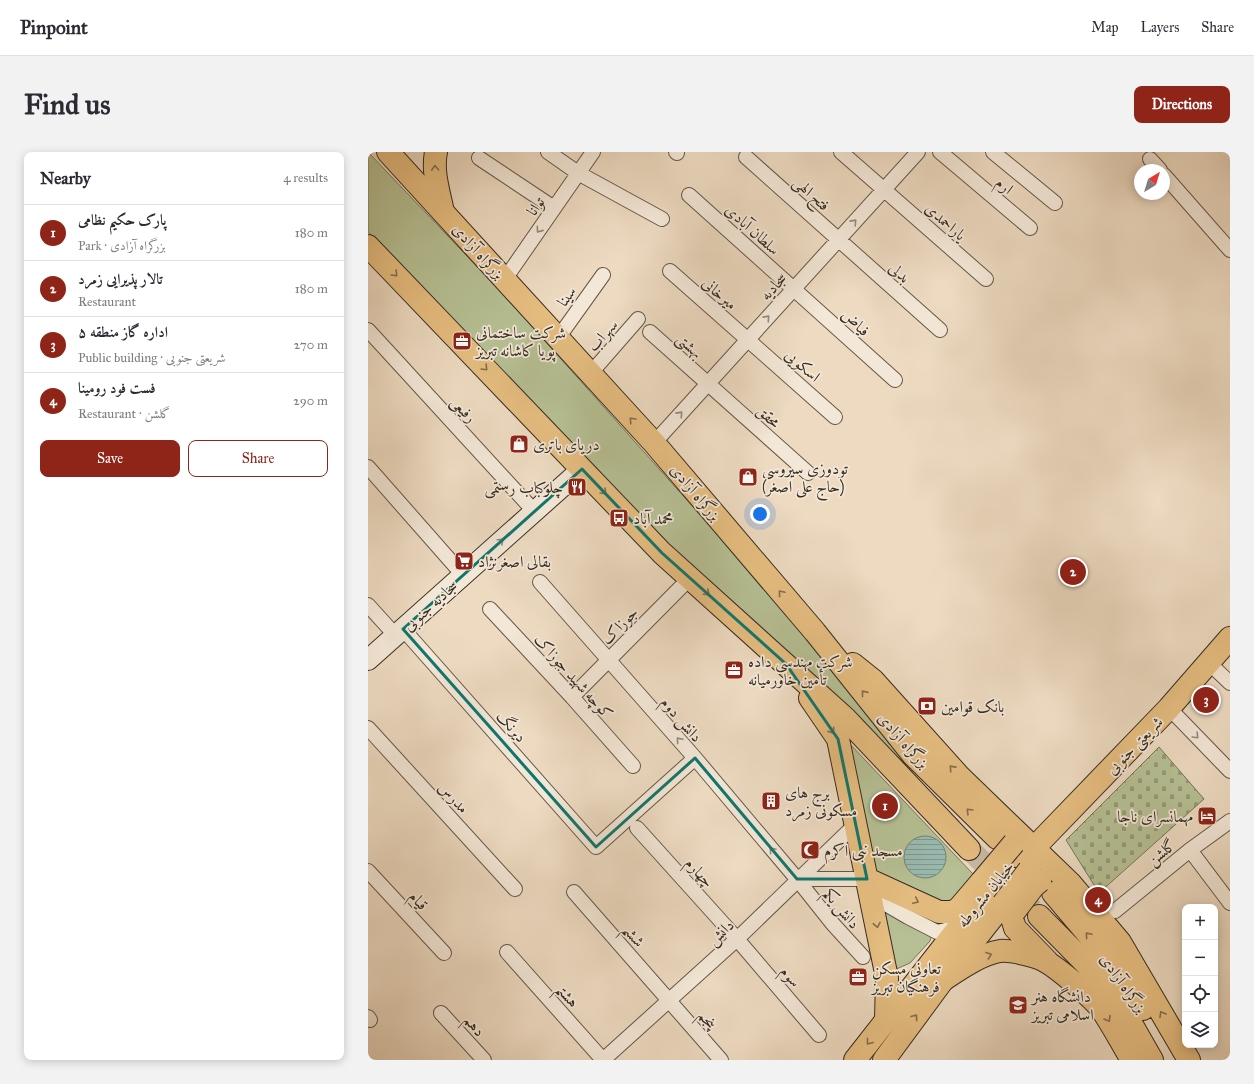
<!DOCTYPE html>
<html lang="en">
<head>
<meta charset="utf-8">
<style>
  :root { --surface:#fff; --page:#f2f2f3; --text:#2b2b33; --muted:#7c7c81; --line:#e1e1e2; --accent:#8f2418 }
  body { margin:0; font-family:"IM FELL Great Primer",Amiri,serif; background:var(--page); color:var(--text) }
  .controls { position:absolute; right:12px; bottom:12px; display:grid; overflow:hidden; border-radius:8px; box-shadow:0 2px 10px #0003 }
  .controls button { width:36px; height:36px; display:grid; place-items:center; padding:0; border:0; border-bottom:1px solid var(--line); background:var(--surface); color:var(--text); font:20px sans-serif }
  .compass { position:absolute; left:766px; top:12px; width:36px; height:36px; border-radius:50%; background:var(--surface); box-shadow:0 2px 10px #0003; rotate:38deg }
  .you { position:absolute; left:392px; top:362px; width:14px; height:14px; margin:-10px; border:3px solid #fff; border-radius:50%; background:#1a73e8; box-shadow:0 0 0 6px #1a73e833 }
  .badge { display:grid; place-items:center; width:26px; height:26px; border-radius:50%; background:var(--accent); color:#fff; font-size:13px; font-weight:700 }
  .pin { position:absolute; translate:-50% -50%; border:2px solid #fff; box-shadow:0 1px 4px #0006 }
  .list { margin:0; padding:0; list-style:none }
  h2 { display:flex; justify-content:space-between; align-items:center; height:52px; margin:0; padding:0 16px; font-size:17px }
  h2 small { font-size:13px; font-weight:400; color:var(--muted) }
  .list li { display:grid; grid-template-columns:26px 1fr auto; gap:12px; align-items:center; box-sizing:border-box; height:56px; padding:0 16px; border-top:1px solid var(--line) }
  .list b { display:block; font-size:15px; white-space:nowrap }
  .list p { margin:0; font-size:13px; white-space:nowrap; color:var(--muted) }
  .list em { font-size:13px; font-style:normal; color:var(--muted) }
  .actions { display:flex; gap:8px; padding:12px 16px }
  .actions a { flex:1; padding:9px 0; border:1px solid var(--accent); border-radius:8px; text-align:center; font-size:14px; color:var(--accent) }
  .actions .main { background:var(--accent); color:#fff }
  .icon { flex:none; width:22px; height:22px; fill:none; stroke:currentColor; stroke-width:2; stroke-linecap:round; stroke-linejoin:round }
  .map { position:relative; flex:none; width:862px; height:908px; overflow:hidden; border-radius:8px }
  header { display:flex; align-items:center; gap:24px; box-sizing:border-box; height:56px; padding:0 20px; background:var(--surface); border-bottom:1px solid var(--line) }
  header strong { font-size:19px }
  nav { display:flex; gap:22px; margin-inline-start:auto; font-size:14px }
  .intro { display:flex; align-items:center; justify-content:space-between; box-sizing:border-box; height:96px; padding:0 24px }
  h1 { margin:0; font-size:28px }
  .button { padding:10px 18px; border-radius:8px; background:var(--accent); color:#fff; font-size:14px; font-weight:700 }
  main { display:flex; gap:24px; padding:0 24px }
  aside { flex:1; background:var(--surface); border-radius:8px; box-shadow:0 2px 10px #0003 }
  .map>svg:first-child { display:block }
</style>
</head>
<body>
<header>
<strong>Pinpoint</strong>
<nav><a>Map</a><a>Layers</a><a>Share</a></nav>
</header>
<div class="intro"><h1>Find us</h1><a class="button">Directions</a></div>
<main>
<aside>
<h2>Nearby<small>4 results</small></h2>
<ul class="list">
<li><span class="badge">1</span><div><b>پارک حکیم نظامی</b><p>Park · بزرگراه آزادی</p></div><em>180 m</em></li>
<li><span class="badge">2</span><div><b>تالار پذیرایی زمرد</b><p>Restaurant</p></div><em>180 m</em></li>
<li><span class="badge">3</span><div><b>اداره گاز منطقه ۵</b><p>Public building · شریعتی جنوبی</p></div><em>270 m</em></li>
<li><span class="badge">4</span><div><b>فست فود رومینا</b><p>Restaurant · گلشن</p></div><em>290 m</em></li>
</ul>
<div class="actions"><a class="main">Save</a><a>Share</a></div>
</aside>
<div class="map">
<svg width="862" height="908" viewBox="0 0 862 908">
  <defs>
    <pattern id="cemetery-stones" width="16" height="16" patternUnits="userSpaceOnUse"><rect width="16" height="16" fill="#b6c094"/><path d="M2 7V4a2 2 0 0 1 4 0v3zM10 15v-3a2 2 0 0 1 4 0v3z" fill="#959c78"/></pattern>
    <pattern id="water-rules" width="6" height="5" patternUnits="userSpaceOnUse"><rect width="6" height="5" fill="#99bbb1"/><path d="M0 2.5h6" fill="none" stroke="#7e9890"/></pattern>
  </defs>
  <rect width="100%" height="100%" fill="#eddac1"/>
  <filter id="stains"><feTurbulence type="fractalNoise" baseFrequency=".005" numOctaves="4"/><feColorMatrix values="0 0 0 0 .2 0 0 0 0 .09 0 0 0 0 .02 0 0 0 .5 -.17"/></filter>
  <radialGradient id="worn" r=".72"><stop offset=".6" stop-color="#630" stop-opacity="0"/><stop offset="1" stop-color="#630" stop-opacity=".3"/></radialGradient>
  <path fill="#b6c094" stroke="#76765a" d="M0,0l135,142 290,325 128,160 -73,-70 -182,-165 -75,-82 -222,-229 -1,-2z
    M481,591l124,131 -13,19 -17,18 -64,-34 -9,-16z
    M511,751l53,31 -2,7 -20,22 -16,7z"/>
  <path fill="url(#cemetery-stones)" stroke="#76765a" d="M791,595l45,52 -105,94 -33,-53z"/>
  <path fill="url(#water-rules)" stroke="#718277" d="M536 705a21 21 0 1 1 42 0a21 21 0 1 1-42 0Z"/>
  <g fill="none" stroke-linecap="round" stroke-linejoin="round">
    <path stroke="#c8b7a1" stroke-width="22" stroke-dasharray="22 11" stroke-linecap="butt" d="M601,697l70,67"/>
    <defs>
      <path id="street" d="M180,0l30,21 84,46
        M308,0l1,1
        M473,0l145,127
        M572,0l90,76
        M625,0l62,51
        M378,5l194,173
        M111,6l75,50
        M782,7l10,11
        M796,23l66,75
        M321,43l206,185
        M302,119l165,146
        M137,127l88,-127
        M0,178l166,181
        M282,180l158,141
        M190,186l45,-63
        M222,222l48,-55
        M286,291l264,-291
        M0,315l95,108
        M172,430l155,176 102,121 35,44 31,34
        M0,453l28,31
        M122,457l82,88 61,69
        M35,477l193,218 99,-89
        M841,511l21,20
        M204,545l118,-119
        M801,556l61,63
        M0,576l147,161
        M269,676l100,111 82,96
        M822,698l40,53
        M0,719l76,82
        M429,727h70l11,17 11,10 19,11 29,15 21,-5
        M206,740l147,168
        M747,759l75,-61 40,-29
        M139,800l96,108
        M73,861l43,47
        M0,865l2,3
        M235,908l134,-121 119,-115"/>
      <path id="secondary" d="M0,508l214,-191"/>
      <path id="primary" d="M68,0c-4,20 3,40 7,60
        M648,704l18,-8 135,-140 61,-70
        M487,908l133,-170
        M516,908l59,-80 60,-76"/>
      <path id="highway" d="M20,0l266,291 161,189 98,123 84,83
        M0,94l294,307 184,166 123,130
        M485,512l20,16 87,97 111,107 49,58 69,118
        M442,546l28,41 49,239 -1,41
        M499,727l72,33h14l6,-4 23,-27
        M685,741l62,73 28,43
        M646,760l-2,6 3,10 32,33
        M671,764l64,65 25,37 24,42
        M575,828c15,-10 38,-26 57,-29 10,-1 32,4 41,8 14,6 52,39 61,51 11,16 20,34 30,50"/>
    </defs>
    <use href="#street" stroke="#635849" stroke-width="16"/>
    <use href="#secondary" stroke="#352c21" stroke-width="22"/>
    <use href="#primary" stroke="#352c21" stroke-width="24"/>
    <use href="#highway" stroke="#352c21" stroke-width="24"/>
    <use href="#street" stroke="#f3e7d7" stroke-width="14"/>
    <use href="#secondary" stroke="#f3e7d7" stroke-width="20"/>
    <use href="#primary" stroke="#e6bd80" stroke-width="22"/>
    <use href="#highway" stroke="#e6bd80" stroke-width="22"/>
    <defs>
      <path id="primary-bridge" d="M635,752l26,-34"/>
      <path id="highway-bridge" d="M614,729l32,-38
        M646,760l19,-25 7,-6"/>
    </defs>
    <use href="#primary-bridge" stroke="#352c21" stroke-width="24" stroke-linecap="butt"/>
    <use href="#highway-bridge" stroke="#352c21" stroke-width="24" stroke-linecap="butt"/>
    <use href="#primary-bridge" stroke="#e6bd80" stroke-width="22"/>
    <use href="#highway-bridge" stroke="#e6bd80" stroke-width="22"/>
  </g>
  <defs><path id="oneway-chevron" d="M-2-3.5L2.5 0L-2 3.5" fill="none" stroke-width="1.6" stroke-linecap="round" stroke-linejoin="round"/></defs>
  <g stroke="#856d4c">
    <use href="#oneway-chevron" transform="translate(67 16) rotate(-93)"/>
    <use href="#oneway-chevron" transform="translate(27 122) rotate(46)"/>
    <use href="#oneway-chevron" transform="translate(117 216) rotate(46)"/>
    <use href="#oneway-chevron" transform="translate(264 268) rotate(-133)"/>
    <use href="#oneway-chevron" transform="translate(236 340) rotate(46)"/>
    <use href="#oneway-chevron" transform="translate(339 441) rotate(42)"/>
    <use href="#oneway-chevron" transform="translate(413 441) rotate(-130)"/>
    <use href="#oneway-chevron" transform="translate(496 541) rotate(-129)"/>
    <use href="#oneway-chevron" transform="translate(464 579) rotate(55)"/>
    <use href="#oneway-chevron" transform="translate(584 616) rotate(-132)"/>
    <use href="#oneway-chevron" transform="translate(601 659) rotate(-135)"/>
    <use href="#oneway-chevron" transform="translate(548 749) rotate(25)"/>
    <use href="#oneway-chevron" transform="translate(509 773) rotate(79)"/>
    <use href="#oneway-chevron" transform="translate(720 783) rotate(-131)"/>
    <use href="#oneway-chevron" transform="translate(621 803) rotate(-20)"/>
    <use href="#oneway-chevron" transform="translate(794 862) rotate(-120)"/>
    <use href="#oneway-chevron" transform="translate(547 865) rotate(-54)"/>
    <use href="#oneway-chevron" transform="translate(740 867) rotate(59)"/>
    <use href="#oneway-chevron" transform="translate(501 890) rotate(128)"/>
  </g>
  <g stroke="#948a7c">
    <use href="#oneway-chevron" transform="translate(486 70) rotate(-48)"/>
    <use href="#oneway-chevron" transform="translate(171 78) rotate(125)"/>
    <use href="#oneway-chevron" transform="translate(399 166) rotate(-48)"/>
    <use href="#oneway-chevron" transform="translate(312 262) rotate(-48)"/>
    <use href="#oneway-chevron" transform="translate(133 389) rotate(-42)"/>
    <use href="#oneway-chevron" transform="translate(828 584) rotate(46)"/>
    <use href="#oneway-chevron" transform="translate(311 588) rotate(-131)"/>
    <use href="#oneway-chevron" transform="translate(404 698) rotate(-130)"/>
  </g>
  <path fill="none" stroke="#0f766e" stroke-width="3" stroke-linejoin="round" d="M214,317l80,84 124,111 52,75 29,140h-70l-102,-121 -99,89 -193,-218z"/>
  <defs>
    <symbol id="office-square" viewBox="-11 -11 22 22"><rect x="-9" y="-9" width="18" height="18" rx="4" fill="#8f2418" stroke="#f3e7d7"/><path d="M-6-3h4V-5.5h4V-3h4V5H-6ZM-1-4.5V-3h2v-1.5ZM-6 0V1H6V0Z" fill="#fff"/></symbol>
    <symbol id="shop-square" viewBox="-11 -11 22 22"><rect x="-9" y="-9" width="18" height="18" rx="4" fill="#8f2418" stroke="#f3e7d7"/><path d="M-5-2.5h2.3a2.7 3.5 0 0 1 5.4 0H5L5.5 6h-11ZM-1.5-2.5h3a1.5 2.3 0 0 0-3 0Z" fill="#fff"/></symbol>
    <symbol id="restaurant-square" viewBox="-11 -11 22 22"><rect x="-9" y="-9" width="18" height="18" rx="4" fill="#8f2418" stroke="#f3e7d7"/><path d="M-5-6h1v4h1v-4h1v4h1v-4h1v5L-1.5 .5V6h-2V.5L-5-1ZM5-6V6H3V1.5H1.5Q1.5-4 5-6Z" fill="#fff"/></symbol>
    <symbol id="bus-square" viewBox="-11 -11 22 22"><rect x="-9" y="-9" width="18" height="18" rx="4" fill="#8f2418" stroke="#f3e7d7"/><path d="M-5-6H5V4H4V6H2V4H-2V6H-4V4H-5ZM-3.5-4V0h7V-4ZM-3.5 1.2v1.5H-2V1.2ZM2 1.2v1.5H3.5V1.2Z" fill="#fff"/></symbol>
    <symbol id="supermarket-square" viewBox="-11 -11 22 22"><rect x="-9" y="-9" width="18" height="18" rx="4" fill="#8f2418" stroke="#f3e7d7"/><path d="M-6-5.5h2.5l.6 2H6L4.5 2H-2.5L-4.4-4H-6ZM-1.5 3.2a1.3 1.3 0 1 0 .1 0ZM3 3.2a1.3 1.3 0 1 0 .1 0Z" fill="#fff"/></symbol>
    <symbol id="bank-square" viewBox="-11 -11 22 22"><rect x="-9" y="-9" width="18" height="18" rx="4" fill="#8f2418" stroke="#f3e7d7"/><path d="M-6-4H6V4H-6ZM0-2.3a2.3 2.3 0 1 0 0 4.6a2.3 2.3 0 1 0 0-4.6Z" fill="#fff"/></symbol>
    <symbol id="building-square" viewBox="-11 -11 22 22"><rect x="-9" y="-9" width="18" height="18" rx="4" fill="#8f2418" stroke="#f3e7d7"/><path d="M-4-6H4V6H1V3H-1V6H-4ZM-2.5-4.3h1.7v1.8h-1.7ZM.8-4.3h1.7v1.8H.8ZM-2.5-1h1.7V.8h-1.7ZM.8-1h1.7V.8H.8Z" fill="#fff"/></symbol>
    <symbol id="hotel-square" viewBox="-11 -11 22 22"><rect x="-9" y="-9" width="18" height="18" rx="4" fill="#8f2418" stroke="#f3e7d7"/><path d="M-6-4.5h1.5V1H6V5H4.5V3h-9V5H-6ZM-4 0a1.8 1.8 0 1 1 3.6 0ZM.5 0V-2.5h3Q6-2.5 6 0Z" fill="#fff"/></symbol>
    <symbol id="mosque-square" viewBox="-11 -11 22 22"><rect x="-9" y="-9" width="18" height="18" rx="4" fill="#8f2418" stroke="#f3e7d7"/><path d="M3.5-4.9A6 6 0 1 0 3.5 4.9A5 5 0 1 1 3.5-4.9Z" fill="#fff"/></symbol>
    <symbol id="university-square" viewBox="-11 -11 22 22"><rect x="-9" y="-9" width="18" height="18" rx="4" fill="#8f2418" stroke="#f3e7d7"/><path d="M0-5L7-2L0 1L-7-2ZM-4 1L0 2.5L4 1V4Q0 6-4 4Z" fill="#fff"/></symbol>
  </defs>
  <g fill-rule="evenodd">
    <use href="#office-square" x="83" y="178" width="22" height="22"/>
    <use href="#shop-square" x="140" y="281" width="22" height="22"/>
    <use href="#shop-square" x="369" y="314" width="22" height="22"/>
    <use href="#restaurant-square" x="198" y="324" width="22" height="22"/>
    <use href="#bus-square" x="240" y="355" width="22" height="22"/>
    <use href="#supermarket-square" x="85" y="398" width="22" height="22"/>
    <use href="#office-square" x="355" y="507" width="22" height="22"/>
    <use href="#bank-square" x="548" y="543" width="22" height="22"/>
    <use href="#building-square" x="392" y="638" width="22" height="22"/>
    <use href="#hotel-square" x="828" y="653" width="22" height="22"/>
    <use href="#mosque-square" x="431" y="687" width="22" height="22"/>
    <use href="#office-square" x="479" y="814" width="22" height="22"/>
    <use href="#university-square" x="639" y="842" width="22" height="22"/>
  </g>
  <g text-anchor="middle" stroke-width="3.5" stroke-linejoin="round" paint-order="stroke">
    <g font-size="16" fill="#352c21" stroke="#f3e7d7">
      <text transform="translate(637 33) rotate(41)" y="6">ارم</text>
      <text transform="translate(444 41) rotate(42)" y="6">فتح الهی</text>
      <text transform="translate(167 54) rotate(-55)" y="6">توانا</text>
      <text transform="translate(578 69) rotate(41)" y="6">یاراحمدی</text>
      <text transform="translate(385 77) rotate(42)" y="6">سلطان آبادی</text>
      <text transform="translate(111 99) rotate(48)" y="6">بزرگراه آزادی</text>
      <text transform="translate(532 120) rotate(42)" y="6">بدلی</text>
      <text transform="translate(405 134) rotate(-48)" y="6">سجادیه</text>
      <text transform="translate(352 141) rotate(41)" y="6">میرخانی</text>
      <text transform="translate(198 144) rotate(-55)" y="6">سینا</text>
      <text transform="translate(488 170) rotate(42)" y="6">فیاض</text>
      <text transform="translate(234 183) rotate(-49)" y="6">سهراب</text>
      <text transform="translate(322 193) rotate(42)" y="6">بهشتی</text>
      <text transform="translate(435 213) rotate(41)" y="6">اسکویی</text>
      <text transform="translate(96 257) rotate(47)" y="6">رفیعی</text>
      <text transform="translate(401 264) rotate(42)" y="6">محقق</text>
      <text transform="translate(328 340) rotate(50)" y="6">بزرگراه آزادی</text>
      <text transform="translate(62 453) rotate(-42)" y="6">سجادیه جنوبی</text>
      <text transform="translate(251 473) rotate(-45)" y="6">جوزاک</text>
      <text transform="translate(206 524) rotate(48)" y="6">کوچه شهید جوزاک</text>
      <text transform="translate(314 567) rotate(49)" y="6">دانش دوم</text>
      <text transform="translate(144 574) rotate(48)" y="6">دیرنگ</text>
      <text transform="translate(536 588) rotate(49)" y="6">بزرگراه آزادی</text>
      <text transform="translate(766 593) rotate(-46)" y="6">شریعتی جنوبی</text>
      <text transform="translate(86 645) rotate(47)" y="6">مدرس</text>
      <text transform="translate(793 700) rotate(-39)" y="6">گلشن</text>
      <text transform="translate(332 720) rotate(48)" y="6">چهارم</text>
      <text transform="translate(617 742) rotate(-51)" y="6">خیابان مشروطه</text>
      <text transform="translate(51 748) rotate(47)" y="6">قیام</text>
      <text transform="translate(474 756) rotate(50)" y="6">دانش یکم</text>
      <text transform="translate(352 780) rotate(-43)" y="6">دانش</text>
      <text transform="translate(266 783) rotate(49)" y="6">ششم</text>
      <text transform="translate(423 824) rotate(49)" y="6">سوم</text>
      <text transform="translate(756 831) rotate(55)" y="6">بزرگراه آزادی</text>
      <text transform="translate(200 843) rotate(48)" y="6">هشتم</text>
      <text transform="translate(340 867) rotate(49)" y="6">پنجم</text>
      <text transform="translate(107 873) rotate(48)" y="6">دهم</text>
    </g>
    <g font-size="16" fill="#352c21" stroke="#f3e7d7" text-anchor="start">
      <text x="108" y="186">شرکت ساختمانی<tspan x="108" dy="18">پویا کاشانه تبریز</tspan></text>
      <text x="165" y="298">دریای باتری</text>
      <text x="394" y="322">تودوزی سیروسی<tspan x="394" dy="18">(حاج علی اصغر)</tspan></text>
      <text x="195" y="341" text-anchor="end">چلوکباب رستمی</text>
      <text x="265" y="372">محمد آباد</text>
      <text x="110" y="415">بقالی اصغرنژاد</text>
      <text x="380" y="515">شرکت مهندسى داده<tspan x="380" dy="18">تأمین خاورمیانه</tspan></text>
      <text x="573" y="560">بانک قوامین</text>
      <text x="417" y="646">برج های<tspan x="417" dy="18">مسکونی زمرد</tspan></text>
      <text x="825" y="670" text-anchor="end">مهمانسرای ناجا</text>
      <text x="456" y="704">مسجد نبی اکرم</text>
      <text x="504" y="822">تعاونی مسکن<tspan x="504" dy="18">فرهنگیان تبریز</tspan></text>
      <text x="664" y="850">دانشگاه هنر<tspan x="664" dy="18">اسلامی تبریز</tspan></text>
    </g>
  </g>
  <rect width="100%" height="100%" filter="url(#stains)"/>
  <rect width="100%" height="100%" fill="url(#worn)"/>
</svg>
<div class="controls">
<button>+</button>
<button>−</button>
<button><svg class="icon" aria-label="locate" viewBox="0 0 24 24"><circle cx="12" cy="12" r="6"/><path d="M12 2v4M12 18v4M2 12h4M18 12h4"/></svg></button>
<button><svg class="icon" aria-label="layers" viewBox="0 0 24 24"><path d="M12 4l9 5-9 5-9-5zM3 14l9 5 9-5"/></svg></button>
</div>
<svg class="compass" viewBox="-18 -18 36 36"><path d="M0-13l5 13h-10z" fill="#e53935"/><path d="M0 13l5-13h-10z" fill="#7c7c81"/></svg>
<div class="you"></div>
<div class="pin badge" style="left:517px;top:654px">1</div>
<div class="pin badge" style="left:705px;top:420px">2</div>
<div class="pin badge" style="left:838px;top:548px">3</div>
<div class="pin badge" style="left:730px;top:748px">4</div>
</div>
</main>
</body>
</html>
